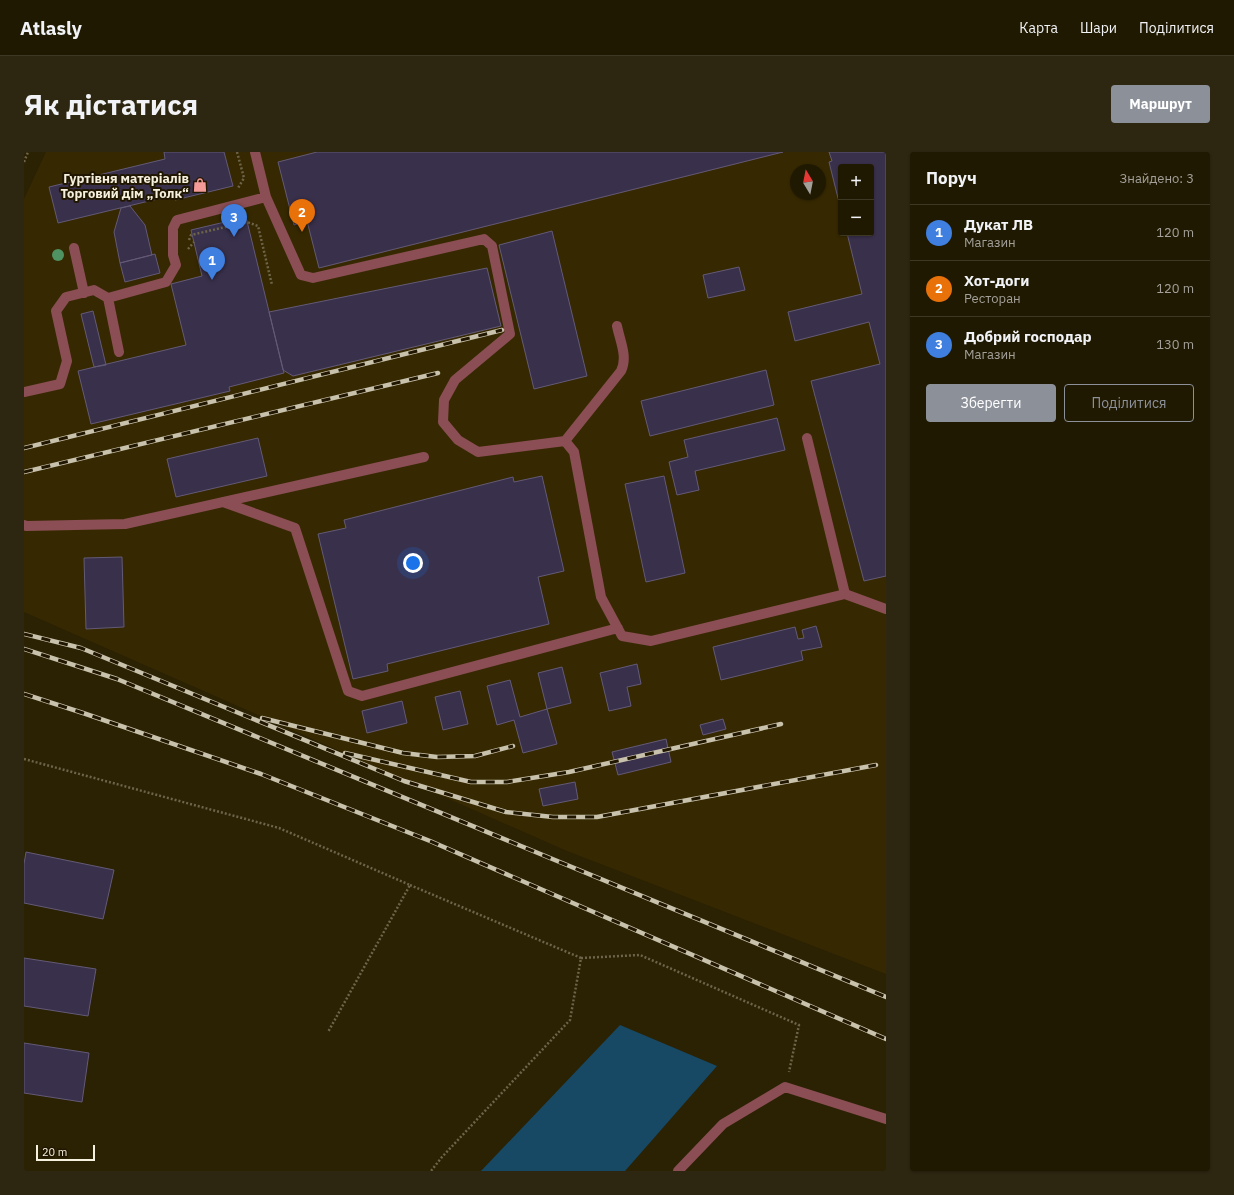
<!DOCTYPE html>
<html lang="uk">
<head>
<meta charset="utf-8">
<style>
  :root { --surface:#201902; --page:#2d2611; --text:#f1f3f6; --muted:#a2a099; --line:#3d3824; --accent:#8c9099 }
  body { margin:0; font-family:"IBM Plex Sans",sans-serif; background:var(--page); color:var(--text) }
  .controls { position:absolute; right:12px; top:12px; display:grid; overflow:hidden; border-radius:4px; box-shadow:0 1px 3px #0004 }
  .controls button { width:36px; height:36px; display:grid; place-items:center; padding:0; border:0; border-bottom:1px solid var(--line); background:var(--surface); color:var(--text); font:20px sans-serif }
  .compass { position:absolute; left:766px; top:12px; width:36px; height:36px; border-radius:50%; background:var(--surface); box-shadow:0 1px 3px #0004; rotate:350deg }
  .scale { position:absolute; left:12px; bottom:10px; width:59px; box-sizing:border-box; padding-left:4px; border:2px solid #f6f0de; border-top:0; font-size:11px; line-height:14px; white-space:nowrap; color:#f6f0de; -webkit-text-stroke:3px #211700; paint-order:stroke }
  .you { position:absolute; left:389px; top:411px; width:14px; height:14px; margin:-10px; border:3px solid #fff; border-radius:50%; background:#1a73e8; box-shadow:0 0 0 6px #1a73e833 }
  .badge { display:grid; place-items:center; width:26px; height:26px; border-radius:50%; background:var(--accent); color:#fff; font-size:13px; font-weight:700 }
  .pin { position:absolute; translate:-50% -33px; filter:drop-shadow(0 1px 2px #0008) }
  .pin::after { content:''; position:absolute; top:21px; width:14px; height:12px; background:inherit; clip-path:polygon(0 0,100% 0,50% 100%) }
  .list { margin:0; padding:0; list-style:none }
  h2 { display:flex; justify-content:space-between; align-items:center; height:52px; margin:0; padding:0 16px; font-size:17px }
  h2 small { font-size:13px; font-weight:400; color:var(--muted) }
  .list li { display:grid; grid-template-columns:26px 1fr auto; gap:12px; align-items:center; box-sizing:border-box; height:56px; padding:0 16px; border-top:1px solid var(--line) }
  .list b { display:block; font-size:15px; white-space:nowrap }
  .list p { margin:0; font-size:13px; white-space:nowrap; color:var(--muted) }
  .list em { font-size:13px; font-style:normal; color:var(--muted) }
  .actions { display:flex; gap:8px; padding:12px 16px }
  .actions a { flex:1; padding:9px 0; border:1px solid var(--accent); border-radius:4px; text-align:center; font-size:14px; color:var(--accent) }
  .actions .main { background:var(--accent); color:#fff }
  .map { position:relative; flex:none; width:862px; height:1019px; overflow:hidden; border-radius:4px }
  header { display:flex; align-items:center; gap:24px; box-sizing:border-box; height:56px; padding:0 20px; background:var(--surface); border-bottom:1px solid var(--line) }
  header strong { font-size:19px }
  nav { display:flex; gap:22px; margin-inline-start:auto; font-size:14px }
  .intro { display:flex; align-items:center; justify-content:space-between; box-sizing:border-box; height:96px; padding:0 24px }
  h1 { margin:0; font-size:28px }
  .button { padding:10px 18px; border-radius:4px; background:var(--accent); color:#fff; font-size:14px; font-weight:700 }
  main { display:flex; gap:24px; padding:0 24px }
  aside { flex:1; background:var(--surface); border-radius:4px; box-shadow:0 1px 3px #0004 }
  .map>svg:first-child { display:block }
</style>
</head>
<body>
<header>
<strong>Atlasly</strong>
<nav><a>Карта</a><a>Шари</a><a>Поділитися</a></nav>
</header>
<div class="intro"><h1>Як дістатися</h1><a class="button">Маршрут</a></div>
<main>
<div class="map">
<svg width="862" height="1019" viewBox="0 0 862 1019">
  <rect width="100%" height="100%" fill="#2b2103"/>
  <path fill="#362901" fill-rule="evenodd" d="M22,0h840v822l-319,-123 -543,-239v-413zM817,15h30v66h-30zM772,18h24v24h-24z"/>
  <path fill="#174965" d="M596,873l97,41 -92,105h-144z"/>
  <path fill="#39304b" stroke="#635a77" d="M140,0h60l9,34 -58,14 -1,-5 -116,28 -9,-36 116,-28z
    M293,0h466l-464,116 -12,-47 -13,4 -16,-63z
    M805,0h57v424l-22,5 -53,-200 69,-17 -11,-42 -74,19 -7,-29 74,-18 -15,-61h24v-66h-30v43l-12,-48 3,-1z
    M106,54l15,19 7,30 -32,8 -6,-31 7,-24z
    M222,65l38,156 -55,14 1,4 -139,33 -13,-53 108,-26 -15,-61 31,-8 -11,-46z
    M528,79l35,145 -53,13 -35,-144z
    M131,102l5,19 -35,9 -5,-19z
    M715,115l6,23 -37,8 -5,-23z
    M463,116l14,58 -208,50 -10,-6 -14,-58z
    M69,159l13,54 -12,2 -13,-53z
    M742,218l8,35 -124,31 -9,-35z
    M753,266l8,32 -90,21 4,19 -22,5 -8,-33 19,-5 -4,-17z
    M234,286l9,38 -91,21 -9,-38z
    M518,324l22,95 -26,6 11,47 -162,40 1,7 -35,8 -35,-145 28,-6 -2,-8 169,-43 1,5z
    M640,324l21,97 -39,9 -21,-98z
    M98,405l2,70 -38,2 -2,-71z
    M792,474l6,21 -21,4 2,9 -82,20 -8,-33 82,-20 3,12 6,-1 -2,-8z
    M613,512l4,20 -14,3 4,19 -22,5 -9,-38z
    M538,515l9,36 -24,6 10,35 -34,9 -9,-33 -17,5 -10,-39 23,-6 10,37 27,-8 -9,-36z
    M436,539l8,33 -25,6 -8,-33z
    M378,549l5,22 -40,10 -5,-22z
    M699,567l3,10 -23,6 -3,-10z
    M642,587l5,23 -53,13 -6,-23z
    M551,630l3,17 -35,7 -4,-17z
    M2,700l88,18 -11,49 -79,-16v-39z
    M0,806l72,11 -8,47 -64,-10z
    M0,891l65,10 -7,49 -58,-9z"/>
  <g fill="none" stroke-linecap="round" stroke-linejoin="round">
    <path stroke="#6d644a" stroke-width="2.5" stroke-dasharray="2 2" stroke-linecap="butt" d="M213,0l7,26 -6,10
      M0,10l4,-10
      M165,88l2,-5 56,-13 11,4 14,59
      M164,97l6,-7
      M0,607l255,69 131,57 -82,147
      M386,733l171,73 -11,62 -128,137 -11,14
      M557,806l59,-3 159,70 -10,47"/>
    <path stroke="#8a4e54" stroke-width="10" d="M231,0l11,45 35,78 12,3 171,-39 8,7 18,88 -55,46 -11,20 -1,22 15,18 20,12 87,-11 9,11 27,145 21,39 29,5 194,-47 41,15
      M50,96l10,45
      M95,200l-11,-54 58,-16 10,-17 -3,-10v-27l4,-8 89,-23
      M0,240l36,-8 7,-23 -11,-50 10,-14 28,-7 14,8
      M783,286l38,156
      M541,289l56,-70c7,-14 -1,-30 -4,-45
      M199,350l72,26 53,163 14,5 256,-68
      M0,373l2,1 99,-2 299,-67
      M654,1019l45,-47 62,-37 101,32"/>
    <defs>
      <path id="rail" d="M0,296l478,-118
        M0,320l414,-99
        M0,482l57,14 323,133 102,31 47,5h44l279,-52
        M0,497l93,30 769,318
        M0,542l59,19 178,61 169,67 456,198
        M238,566l141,35 34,4 38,-1 38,-10
        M321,601l126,29h36l62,-10 212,-48"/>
    </defs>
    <use href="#rail" stroke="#c8c1ac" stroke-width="4.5"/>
    <use href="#rail" stroke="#211700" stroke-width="3" stroke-dasharray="9" stroke-linecap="butt"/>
  </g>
  <circle fill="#4f9362" cx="34" cy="103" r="6"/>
  <defs>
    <symbol id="shop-bare" viewBox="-9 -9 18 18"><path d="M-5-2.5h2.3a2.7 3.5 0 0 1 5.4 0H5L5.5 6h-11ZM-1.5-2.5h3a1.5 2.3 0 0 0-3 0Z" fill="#f59b97" stroke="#211700" stroke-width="2.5" paint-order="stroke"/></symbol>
  </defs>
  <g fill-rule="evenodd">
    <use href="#shop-bare" x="166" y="23" width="20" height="20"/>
  </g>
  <g text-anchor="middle" stroke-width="4" stroke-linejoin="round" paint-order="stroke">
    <g font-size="13" font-weight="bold" fill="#f6f0de" stroke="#211700" text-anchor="end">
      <text x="165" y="31">Гуртівня матеріалів<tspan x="165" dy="15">Торговий дім „Толк“</tspan></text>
    </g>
  </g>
</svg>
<div class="controls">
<button>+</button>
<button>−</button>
</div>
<svg class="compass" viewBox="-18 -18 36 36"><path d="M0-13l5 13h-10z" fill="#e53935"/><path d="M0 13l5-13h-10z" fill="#a2a099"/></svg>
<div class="scale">20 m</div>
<div class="you"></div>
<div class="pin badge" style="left:188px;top:128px;background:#3f7fe0">1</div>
<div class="pin badge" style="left:278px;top:80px;background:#e8710a">2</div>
<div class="pin badge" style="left:210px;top:85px;background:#3f7fe0">3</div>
</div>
<aside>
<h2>Поруч<small>Знайдено: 3</small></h2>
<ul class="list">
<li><span class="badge" style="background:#3f7fe0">1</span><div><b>Дукат ЛВ</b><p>Магазин</p></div><em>120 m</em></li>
<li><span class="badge" style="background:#e8710a">2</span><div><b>Хот-доги</b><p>Ресторан</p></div><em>120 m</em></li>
<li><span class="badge" style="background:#3f7fe0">3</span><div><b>Добрий господар</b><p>Магазин</p></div><em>130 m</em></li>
</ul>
<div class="actions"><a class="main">Зберегти</a><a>Поділитися</a></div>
</aside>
</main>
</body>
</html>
